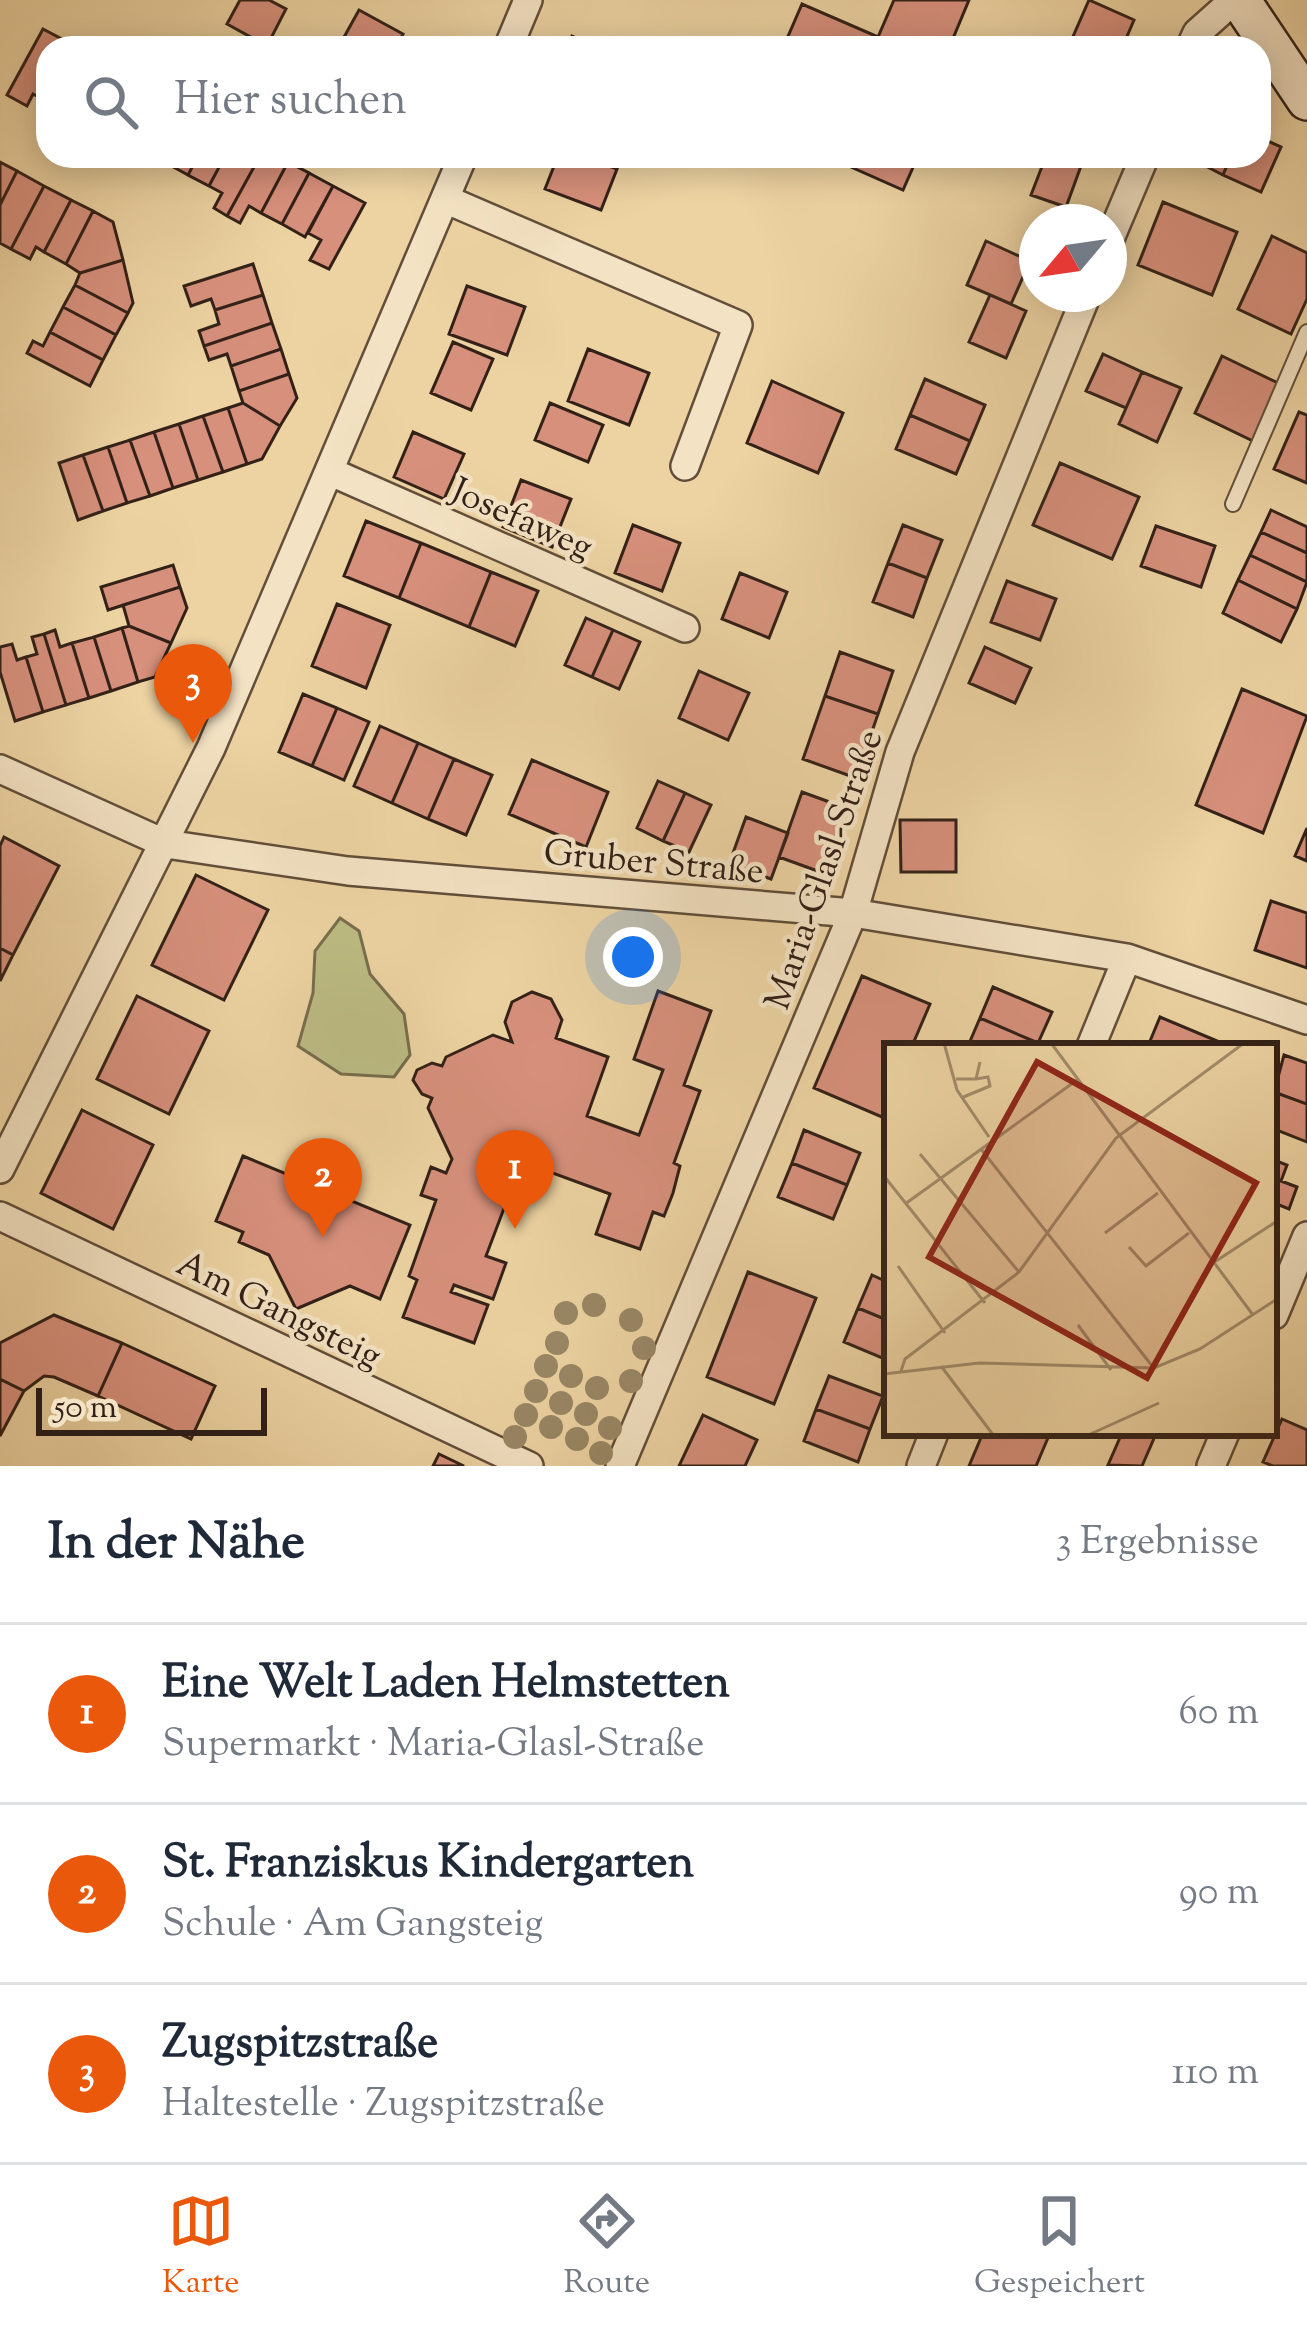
<!DOCTYPE html>
<html lang="de">
<head>
<meta charset="utf-8">
<style>
  :root { --surface:#fff; --page:#f2f2f3; --text:#1f2937; --muted:#747a83; --line:#e0e1e3; --accent:#ea580c }
  body { margin:0; font-family:"Sorts Mill Goudy",serif; background:var(--page); color:var(--text) }
  .compass { position:absolute; left:1019px; top:204px; width:108px; height:108px; border-radius:50%; background:var(--surface); box-shadow:0 6px 30px #0003; rotate:241deg }
  .scale { position:absolute; left:36px; bottom:30px; width:231px; box-sizing:border-box; padding-left:12px; border:6px solid #332118; border-top:0; font-size:33px; line-height:42px; white-space:nowrap; color:#332118; -webkit-text-stroke:9px #f3e2c3; paint-order:stroke }
  .you { position:absolute; left:633px; top:957px; width:42px; height:42px; margin:-30px; border:9px solid #fff; border-radius:50%; background:#1a73e8; box-shadow:0 0 0 18px #1a73e833 }
  .badge { display:grid; place-items:center; width:78px; height:78px; border-radius:50%; background:var(--accent); color:#fff; font-size:39px; font-weight:700 }
  .pin { position:absolute; translate:-50% -99px; filter:drop-shadow(0 3px 6px #0008) }
  .pin::after { content:''; position:absolute; top:63px; width:42px; height:36px; background:inherit; clip-path:polygon(0 0,100% 0,50% 100%) }
  .list { margin:0; padding:0; list-style:none }
  h2 { display:flex; justify-content:space-between; align-items:center; height:156px; margin:0; padding:0 48px; font-size:51px }
  h2 small { font-size:39px; font-weight:400; color:var(--muted) }
  .list li { display:grid; grid-template-columns:78px 1fr auto; gap:36px; align-items:center; box-sizing:border-box; height:180px; padding:0 48px; border-top:3px solid var(--line) }
  .list b { display:block; font-size:45px; white-space:nowrap }
  .list p { margin:0; font-size:39px; white-space:nowrap; color:var(--muted) }
  .list em { font-size:39px; font-style:normal; color:var(--muted) }
  .icon { flex:none; width:66px; height:66px; fill:none; stroke:currentColor; stroke-width:2; stroke-linecap:round; stroke-linejoin:round }
  .map { position:relative; flex:none; width:1307px; height:1466px; overflow:hidden }
  .search { position:absolute; background:var(--surface); box-shadow:0 6px 30px #0003; left:36px; right:36px; top:36px; height:132px; display:flex; align-items:center; gap:30px; box-sizing:border-box; padding:0 42px; border-radius:36px; color:var(--muted); font-size:45px }
  .sheet { height:696px; background:var(--surface) }
  nav { display:flex; justify-content:space-around; align-items:center; box-sizing:border-box; height:168px; border-top:3px solid var(--line); background:var(--surface); font-size:33px; color:var(--muted) }
  nav a { display:grid; justify-items:center; gap:6px }
  nav .on { color:var(--accent) }
  .map>svg:first-child { display:block }
</style>
</head>
<body>
<div class="map">
<svg width="1307" height="1466" viewBox="0 0 1307 1466">
  <rect width="100%" height="100%" fill="#edd3a2"/>
  <filter id="stains"><feTurbulence type="fractalNoise" baseFrequency=".00167" numOctaves="4"/><feColorMatrix values="0 0 0 0 .2 0 0 0 0 .09 0 0 0 0 .02 0 0 0 .5 -.17"/></filter>
  <radialGradient id="worn" r=".72"><stop offset=".6" stop-color="#630" stop-opacity="0"/><stop offset="1" stop-color="#630" stop-opacity=".3"/></radialGradient>
  <path fill="#bcbb83" stroke="#786e4e" stroke-width="3" d="M340,918l19,13 11,43 34,40 6,41 -16,22 -53,-3 -43,-28 15,-53 2,-42z"/>
  <path fill="#d7907c" stroke="#332118" stroke-width="3" d="M240,0h29l17,9 -19,37 -40,-22z
    M894,0h75l-20,48h-166l19,-44 76,33z
    M1089,0l45,20 -12,28h-54z
    M359,10l44,24 -8,14h-57z
    M43,29l32,17 -27,2v49l-2,4 -13,-7 -6,12 -20,-11z
    M572,36l27,12h-32z
    M1259,137l22,10 -20,45 -38,-17 8,-19h28z
    M170,156h28l-10,19 -22,-12z
    M198,156h27l-16,30 -21,-11z
    M225,156h35l-33,60 -13,-8 8,-15 -13,-7z
    M260,156h18l10,6 -27,51 -12,-7 -9,17 -13,-7z
    M558,156h25l34,13 -16,41 -56,-21z
    M826,156h92l-15,34z
    M1046,156l35,10 -15,41 -35,-12z
    M1186,156h45l-8,19z
    M0,162l17,9 -17,34z
    M288,162l21,11 -27,51 -21,-11z
    M17,171l27,15 -33,63 -11,-6v-38z
    M309,173l24,13 -28,51 -23,-13z
    M44,186l27,14 -27,52 -8,-5 -6,12 -19,-10z
    M333,186l32,17 -36,66 -19,-9 11,-20 -13,-7z
    M71,200l22,11 -27,53 -22,-12z
    M1163,202l74,30 -25,63 -74,-30z
    M93,211l20,11 10,38 -43,13 -14,-9z
    M1272,236l35,17v46l-16,35 -53,-25z
    M986,241l44,20 -19,43 -44,-19z
    M123,260l10,43 -5,10 -53,-28 5,-12z
    M253,264l10,31 -48,15 -4,-11 -20,7 -7,-20z
    M75,285l53,28 -12,22 -53,-28z
    M467,286l58,21 -18,48 -58,-21z
    M263,295l9,28 -68,23 -5,-15 20,-7 -4,-14z
    M990,295l36,16 -20,47 -37,-16z
    M63,307l53,28 -13,25 -53,-28z
    M272,323l9,26 -50,17 -4,-12 -18,6 -5,-14z
    M50,332l53,28 -13,26 -63,-33 6,-12 10,5z
    M453,342l40,17 -22,51 -40,-17z
    M281,349l8,25 -50,17 -8,-25z
    M588,349l61,24 -20,52 -61,-24z
    M1103,354l39,18 -16,36 -40,-17z
    M1222,356l58,28 -27,57 -58,-28z
    M1142,372l39,16 -24,54 -38,-18z
    M289,374l8,24 -17,28 -37,-23 -4,-12z
    M925,379l60,26 -15,36 -60,-26z
    M772,381l71,32 -25,60 -71,-30z
    M243,403l37,23 -18,33 -15,5 -19,-56z
    M550,403l53,22 -15,37 -53,-22z
    M228,408l19,56 -24,8 -20,-56z
    M1299,412l8,3v68l-33,-14z
    M910,415l60,26 -14,33 -60,-25z
    M203,416l20,56 -25,8 -19,-56z
    M179,424l19,56 -25,8 -19,-56z
    M154,432l19,56 -23,8 -20,-56z
    M413,432l51,22 -20,45 -50,-22z
    M130,440l20,56 -23,7 -19,-56z
    M108,447l19,56 -24,8 -20,-56z
    M83,455l20,56 -25,9 -19,-57z
    M1060,463l79,34 -27,62 -79,-34z
    M521,480l50,19 -19,48 -49,-20z
    M1271,510l36,17v26l-46,-21z
    M366,521l55,22 -22,55 -55,-22z
    M633,525l47,18 -18,48 -47,-18z
    M903,525l39,15 -15,38 -39,-15z
    M1156,526l59,20 -14,41 -60,-21z
    M1261,532l46,21v29l-57,-27z
    M421,543l70,29 -22,55 -70,-29z
    M1250,555l57,27 -10,27 -59,-29z
    M888,563l39,15 -14,39 -40,-15z
    M173,565l7,22 -72,23 -7,-23z
    M491,572l47,19 -23,55 -46,-19z
    M740,573l47,19 -18,46 -47,-19z
    M1238,580l59,29 -16,33 -58,-29z
    M1007,581l49,18 -16,41 -49,-18z
    M180,587l7,21 -16,35 -42,-17 -6,-21z
    M337,604l53,21 -24,63 -54,-22z
    M586,618l27,12 -21,47 -27,-12z
    M129,626l42,17 -16,34 -17,5 -16,-54z
    M122,628l16,54 -27,9 -17,-54z
    M55,630l5,17 12,-4 17,55 -23,7 -22,-71z
    M613,630l27,12 -21,47 -27,-12z
    M44,634l22,71 -23,7 -17,-55 11,-3 -5,-17z
    M94,637l17,54 -22,7 -17,-55z
    M12,644l5,16 9,-3 17,55 -28,9 -15,-49v-25z
    M985,647l46,21 -16,35 -46,-20z
    M840,652l53,19 -15,43 -53,-18z
    M699,671l50,22 -21,47 -49,-22z
    M1242,689l65,27 -44,117 -67,-28z
    M303,694l34,14 -25,58 -33,-14z
    M825,696l53,18 -22,64 -53,-19z
    M337,708l32,14 -25,58 -32,-14z
    M380,726l38,17 -26,60 -38,-17z
    M418,743l36,16 -26,60 -36,-16z
    M454,759l38,16 -26,60 -38,-16z
    M532,760l76,32 -22,55 -77,-33z
    M658,781l27,12 -22,48 -26,-13z
    M802,792l44,16 -23,65 -44,-16z
    M685,793l26,12 -22,47 -26,-11z
    M746,817l42,16 -17,46 -42,-15z
    M900,820h56v52h-55z
    M1307,828v33l-12,-5z
    M4,837l55,29 -46,89 -13,-7v-102z
    M196,875l72,35 -44,90 -72,-35z
    M1271,901l36,12v55l-52,-18z
    M0,948l13,7 -13,26z
    M862,976l68,28 -18,42h-25v59l-5,12 -68,-29z
    M993,987l59,25 -14,31 -58,-25z
    M658,991l53,20 -27,74 16,6 -26,72 6,3 -7,27 -9,23 -11,-4 -13,37 -44,-15 14,-40 -68,-25 -28,13 -28,74 20,7 -13,36 -39,-14 -3,7 37,13 -14,38 -71,-26 14,-37 -8,-4 27,-76 -15,-5 10,-28 15,6 6,-14 -24,-51 4,-10 -10,-4 -9,-14 4,-10 15,-7 10,3 4,-9 47,-22 19,7 -7,-20 7,-20 20,-10 19,7 11,21 -6,18 52,19 -21,59 52,19 24,-65 -29,-11z
    M137,996l72,35 -40,83 -72,-35z
    M1160,1017l69,29h-81z
    M980,1018l58,25 -1,3h-69z
    M1284,1055l23,8v41l-33,-12z
    M1274,1092l33,12v38l-33,-13z
    M82,1110l71,35 -40,84 -72,-36z
    M804,1130l56,23 -13,32 -55,-22z
    M243,1156l167,69 -30,74 -30,-13 -54,23 -27,-54 -30,-13 4,-10 -27,-11z
    M1274,1160l13,5 -6,16 16,6 -8,22 -15,-6z
    M792,1163l55,22 -14,34 -55,-22z
    M748,1272l68,26 -42,106 -67,-27z
    M872,1275l15,7v38l-29,-12z
    M858,1308l29,12v40l-43,-18z
    M54,1315l68,28 -24,53 -44,-19 -10,-1 -20,15 -24,-12v-36z
    M122,1343l93,43 -24,53 -93,-43z
    M829,1376l54,20 -13,33 -54,-20z
    M0,1379l24,12 -24,45z
    M816,1409l54,20 -12,33 -54,-21z
    M703,1415l54,25 -12,26h-66z
    M1282,1419l25,11v36h-34l-10,-4z
    M983,1433h67l-14,33h-67z
    M1122,1433l33,3 -13,30 -34,-1z
    M439,1454l25,12h-31z"/>
  <g fill="none" stroke-linecap="round" stroke-linejoin="round">
    <defs>
      <path id="lane" d="M1233,504l74,-172"/>
      <path id="street" d="M508,48l20,-48
        M1190,48l7,-15 37,-33
        M445,199l293,126 -53,141
        M1109,241l36,-85
        M331,472l354,156
        M0,769l166,75 182,27 505,42 274,45 180,62
        M1091,1046l36,-88
        M0,1169l211,-421 252,-592
        M0,1216l529,250
        M1274,1315l33,-79
        M620,1466l233,-553 47,-161 187,-458
        M921,1466l13,-33
        M1211,1466l14,-33"/>
      <path id="secondary" d="M1240,0l67,100"/>
    </defs>
    <use href="#lane" stroke="#624e3a" stroke-width="18"/>
    <use href="#street" stroke="#624e3a" stroke-width="32"/>
    <use href="#secondary" stroke="#332118" stroke-width="44"/>
    <use href="#lane" stroke="#f3e2c3" stroke-width="14"/>
    <use href="#street" stroke="#f3e2c3" stroke-width="27"/>
    <use href="#secondary" stroke="#f3e2c3" stroke-width="39"/>
  </g>
  <g fill="#998765">
    <circle cx="594" cy="1305" r="12"/>
    <circle cx="566" cy="1313" r="12"/>
    <circle cx="631" cy="1320" r="12"/>
    <circle cx="557" cy="1343" r="12"/>
    <circle cx="644" cy="1348" r="12"/>
    <circle cx="546" cy="1366" r="12"/>
    <circle cx="571" cy="1376" r="12"/>
    <circle cx="631" cy="1381" r="12"/>
    <circle cx="597" cy="1388" r="12"/>
    <circle cx="536" cy="1391" r="12"/>
    <circle cx="561" cy="1403" r="12"/>
    <circle cx="586" cy="1414" r="12"/>
    <circle cx="526" cy="1415" r="12"/>
    <circle cx="551" cy="1427" r="12"/>
    <circle cx="610" cy="1428" r="12"/>
    <circle cx="515" cy="1437" r="12"/>
    <circle cx="577" cy="1439" r="12"/>
    <circle cx="601" cy="1453" r="12"/>
  </g>
  <g text-anchor="middle" stroke-width="9" stroke-linejoin="round" paint-order="stroke">
    <g font-size="36" fill="#332118" stroke="#f3e2c3">
      <text transform="translate(523 517) rotate(24)" y="13">Josefaweg</text>
      <text transform="translate(654 860) rotate(5)" y="13">Gruber Straße</text>
      <text transform="translate(822 869) rotate(-71)" y="13">Maria-Glasl-Straße</text>
      <text transform="translate(280 1308) rotate(26)" y="13">Am Gangsteig</text>
    </g>
  </g>
  <g transform="translate(884 1043)">
    <rect width="393" height="393" fill="#edd3a2"/>
    <path fill="none" stroke="#a38c6b" stroke-width="3" d="M60,0l13,47 32,47M167,0l202,272M72,36h20l4,-17M77,55l29,-12 -2,-9 -12,2M97,106l172,218M36,111l99,118M0,133l101,127M21,161l172,-124M221,190l53,-40M245,204l17,19 43,-33M329,220l64,-42M14,223l47,67M194,282l33,45M57,323l53,70M17,328l4,-12 114,-87 97,-134 128,-95M0,331l95,-11 175,5 46,-19 77,-50M202,393l73,-33"/>
    <path fill="#8f2418" fill-opacity="0.15" stroke="#8f2418" stroke-width="6" d="M153,19l219,121 -109,195 -218,-121z"/>
    <rect width="393" height="393" fill="none" stroke="#332118" stroke-width="6"/>
  </g>
  <rect width="100%" height="100%" filter="url(#stains)"/>
  <rect width="100%" height="100%" fill="url(#worn)"/>
</svg>
<svg class="compass" viewBox="-18 -18 36 36"><path d="M0-13l5 13h-10z" fill="#e53935"/><path d="M0 13l5-13h-10z" fill="#747a83"/></svg>
<div class="scale">50 m</div>
<div class="you"></div>
<div class="pin badge" style="left:515px;top:1229px">1</div>
<div class="pin badge" style="left:323px;top:1237px">2</div>
<div class="pin badge" style="left:193px;top:743px">3</div>
<div class="search"><svg class="icon" aria-label="search" viewBox="0 0 24 24"><circle cx="10" cy="10" r="6"/><path d="M15 15l6 6"/></svg>Hier suchen</div>
</div>
<section class="sheet">
<h2>In der Nähe<small>3 Ergebnisse</small></h2>
<ul class="list">
<li><span class="badge">1</span><div><b>Eine Welt Laden Helmstetten</b><p>Supermarkt · Maria-Glasl-Straße</p></div><em>60 m</em></li>
<li><span class="badge">2</span><div><b>St. Franziskus Kindergarten</b><p>Schule · Am Gangsteig</p></div><em>90 m</em></li>
<li><span class="badge">3</span><div><b>Zugspitzstraße</b><p>Haltestelle · Zugspitzstraße</p></div><em>110 m</em></li>
</ul>
</section>
<nav>
<a class="on"><svg class="icon" aria-label="map" viewBox="0 0 24 24"><path d="M3 6l6-2 6 2 6-2v14l-6 2-6-2-6 2zM9 4v14M15 6v14"/></svg>Karte</a>
<a><svg class="icon" aria-label="directions" viewBox="0 0 24 24"><path d="M12 3l9 9-9 9-9-9zM9 14v-3h6M13 9l2 2-2 2"/></svg>Route</a>
<a><svg class="icon" aria-label="saved" viewBox="0 0 24 24"><path d="M7 4h10v16l-5-4-5 4z"/></svg>Gespeichert</a>
</nav>
</body>
</html>
